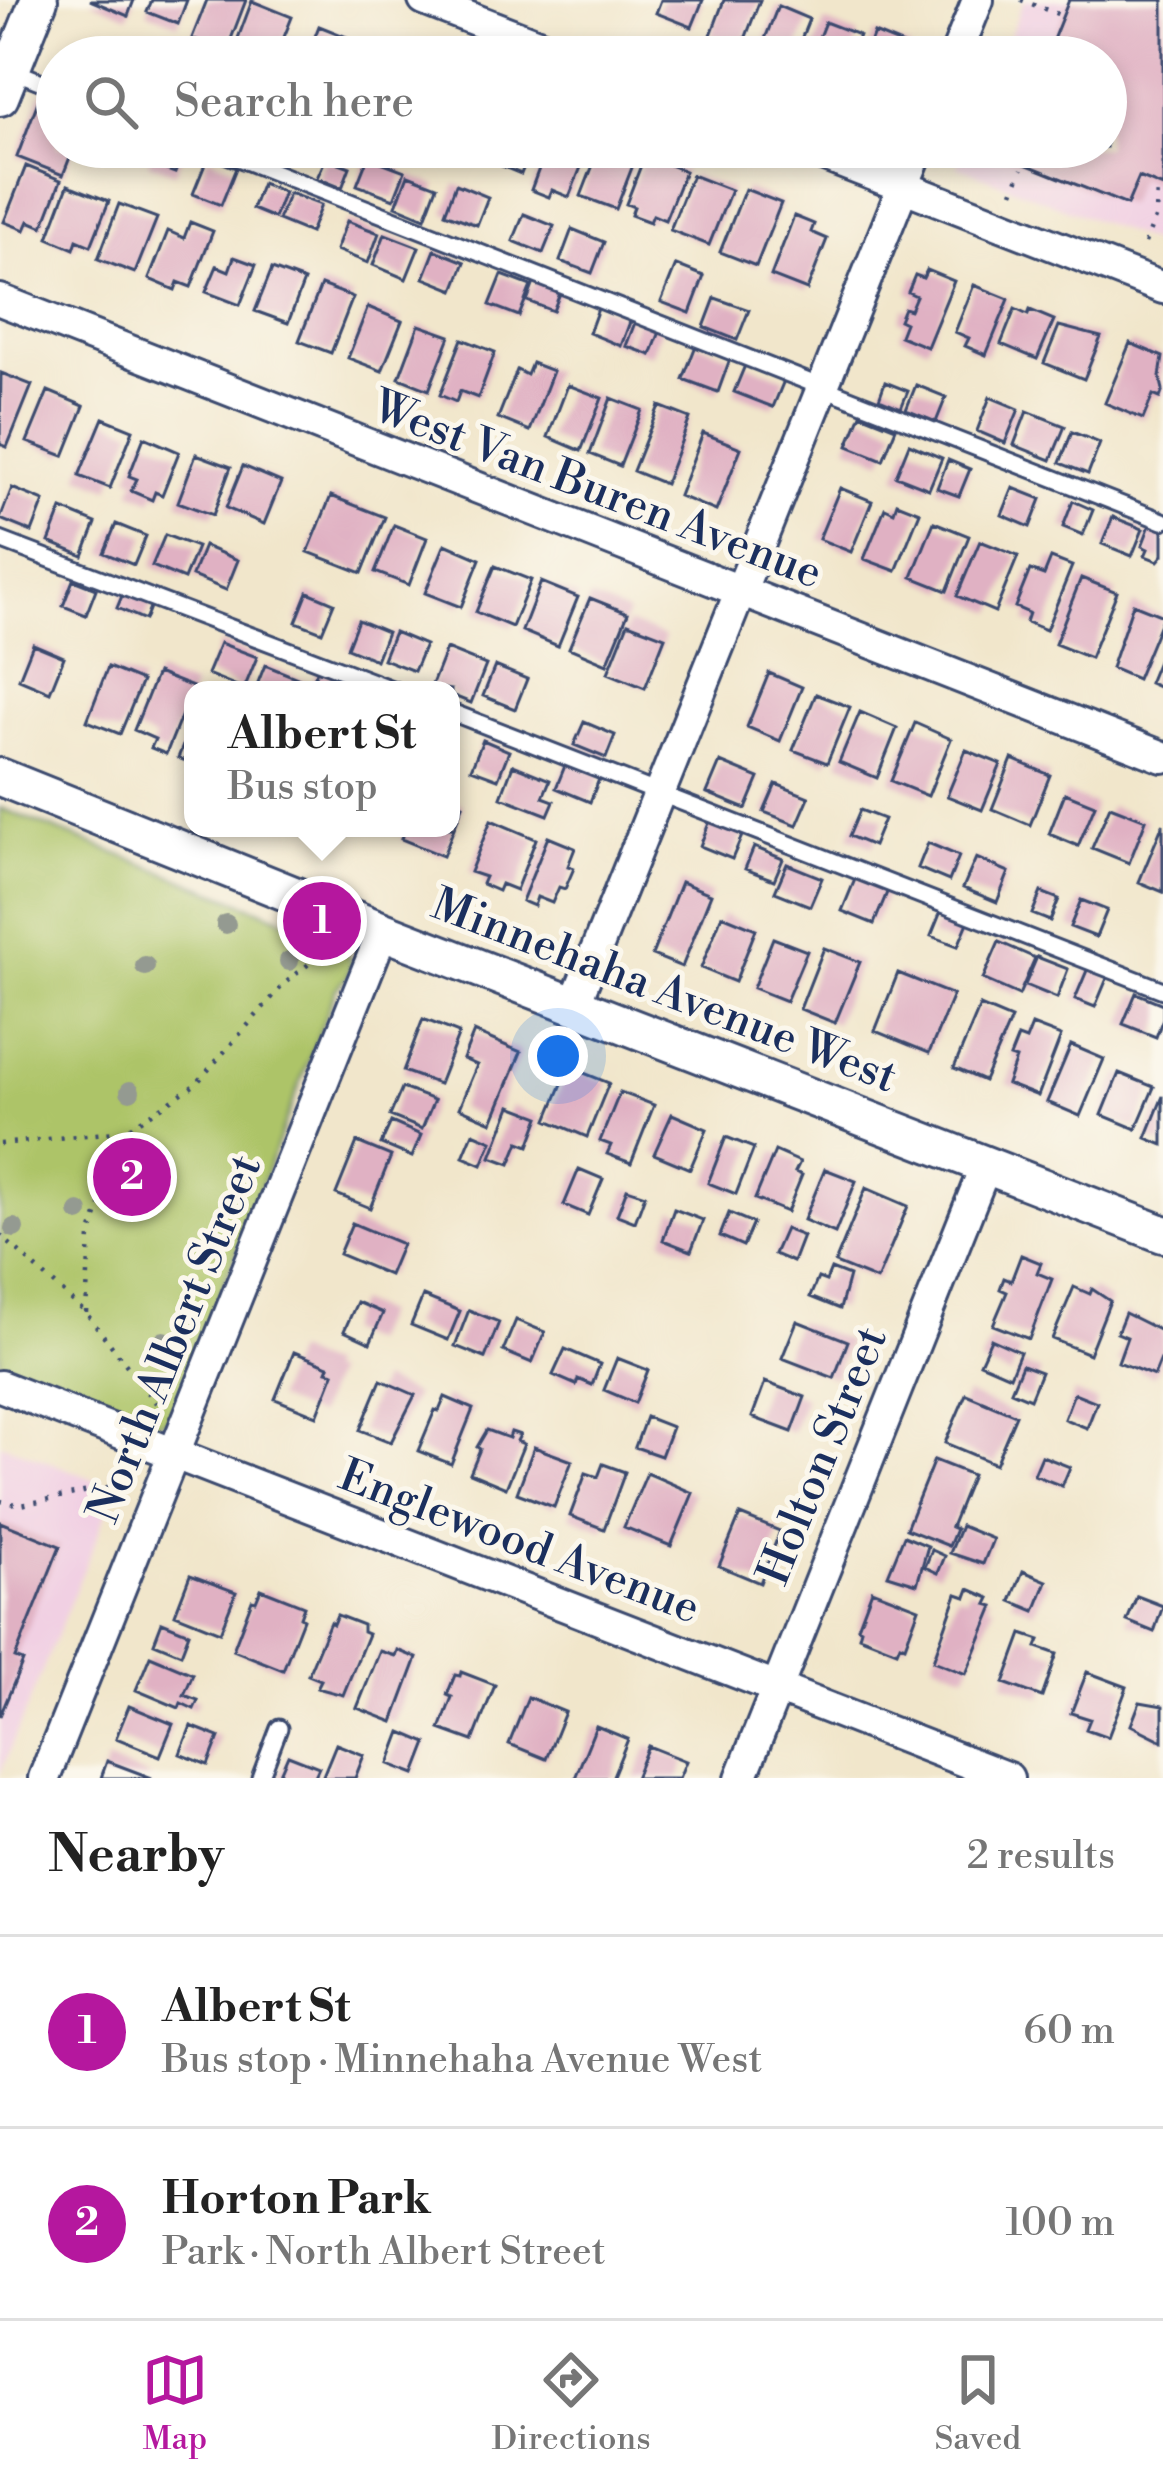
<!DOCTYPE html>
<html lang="en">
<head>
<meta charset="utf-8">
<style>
  :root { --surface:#fff; --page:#f2f2f2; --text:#222; --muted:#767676; --line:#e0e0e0; --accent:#b5179e }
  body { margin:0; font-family:"Libre Bodoni",serif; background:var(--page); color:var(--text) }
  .you { position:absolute; left:558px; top:1056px; width:42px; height:42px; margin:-30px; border:9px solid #fff; border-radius:50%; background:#1a73e8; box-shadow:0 0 0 18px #1a73e833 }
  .badge { display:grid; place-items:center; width:78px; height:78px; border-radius:50%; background:var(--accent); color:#fff; font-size:39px; font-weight:700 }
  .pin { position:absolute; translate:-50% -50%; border:6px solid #fff; box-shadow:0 3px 12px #0006 }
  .popup { position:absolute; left:184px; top:681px; width:276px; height:156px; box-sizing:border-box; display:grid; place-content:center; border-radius:24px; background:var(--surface); filter:drop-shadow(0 3px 9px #0005); font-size:39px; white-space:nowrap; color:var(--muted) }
  .popup b { font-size:45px; color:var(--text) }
  .popup::after { content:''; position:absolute; left:50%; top:100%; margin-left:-24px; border:24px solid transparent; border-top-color:var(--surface) }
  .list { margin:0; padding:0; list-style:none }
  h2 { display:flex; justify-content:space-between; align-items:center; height:156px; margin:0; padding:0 48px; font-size:51px }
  h2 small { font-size:39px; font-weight:400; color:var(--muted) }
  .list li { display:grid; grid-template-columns:78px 1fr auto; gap:36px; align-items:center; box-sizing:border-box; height:192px; padding:0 48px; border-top:3px solid var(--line) }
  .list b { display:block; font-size:45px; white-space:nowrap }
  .list p { margin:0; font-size:39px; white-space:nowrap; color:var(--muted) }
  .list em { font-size:39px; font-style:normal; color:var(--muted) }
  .icon { flex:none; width:66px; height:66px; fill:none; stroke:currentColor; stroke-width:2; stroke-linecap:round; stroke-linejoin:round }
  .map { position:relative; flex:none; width:1163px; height:1778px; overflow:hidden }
  .search { position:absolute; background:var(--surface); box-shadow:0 6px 18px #0003; left:36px; right:36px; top:36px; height:132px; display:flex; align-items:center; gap:30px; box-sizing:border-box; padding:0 42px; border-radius:66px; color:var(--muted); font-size:45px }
  .sheet { height:540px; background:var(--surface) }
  nav { display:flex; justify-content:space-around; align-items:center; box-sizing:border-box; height:168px; border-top:3px solid var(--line); background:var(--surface); font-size:33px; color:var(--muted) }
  nav a { display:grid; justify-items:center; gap:6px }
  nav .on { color:var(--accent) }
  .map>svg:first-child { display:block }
</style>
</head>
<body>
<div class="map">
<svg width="1163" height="1778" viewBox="0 0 1163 1778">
  <rect width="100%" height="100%" fill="#fbf7ec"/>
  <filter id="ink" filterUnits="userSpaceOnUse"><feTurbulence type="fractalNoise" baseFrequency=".00833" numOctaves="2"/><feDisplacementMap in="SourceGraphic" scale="24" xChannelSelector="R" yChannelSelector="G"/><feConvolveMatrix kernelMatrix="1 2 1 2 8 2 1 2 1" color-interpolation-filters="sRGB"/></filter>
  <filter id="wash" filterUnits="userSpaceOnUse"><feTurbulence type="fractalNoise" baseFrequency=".004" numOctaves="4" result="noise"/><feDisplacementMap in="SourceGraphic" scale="48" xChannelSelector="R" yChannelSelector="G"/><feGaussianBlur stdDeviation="2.7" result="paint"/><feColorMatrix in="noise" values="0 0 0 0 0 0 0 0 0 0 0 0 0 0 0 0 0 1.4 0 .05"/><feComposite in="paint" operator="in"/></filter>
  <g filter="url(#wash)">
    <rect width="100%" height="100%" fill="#f1e6cb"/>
    <path fill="#f1d0e3" d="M1024,0h139v247l-206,-81 8,-19h141v-90h-105z
      M0,1443l117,45 -117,286z"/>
    <path fill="#adc468" stroke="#647a63" stroke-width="3" d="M0,808l337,132 14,21 -3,15 -12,13 -161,424c-9,10 -16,11 -30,10l-145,-59z"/>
    <g id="blocks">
      <path fill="#e0b1c3" d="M90,0h44l-6,16z
        M152,0h35l-9,24 -31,-12z
        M207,0h39l-20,52 -34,-14z
        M661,0h42l-11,27 -36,-14z
        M724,0h36l-18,47 -31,-12z
        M1069,0h94v187l-24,-10 -12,28 -122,-49 4,-9h97v-90h-60z
        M252,1l40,16 -16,40h-45z
        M778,6l31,13 -15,38 -35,-3z
        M825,22l34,13 -8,22h-40z
        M319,26l28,11 -8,20h-32z
        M874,33l37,15 -3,9h-43z
        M42,91l15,5v51h17l-11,28 -46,-18z
        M154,147h31l-10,26 -27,-10z
        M489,147h43l-11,27 -37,-15z
        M547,147h42l-20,50 -17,-7 -3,7 -18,-7z
        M600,147h24l14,5 -22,57 -35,-13z
        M645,155l40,16 -20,49 -12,-5 -3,7 -19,-7 3,-8 -8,-3z
        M208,157l28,11 -15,37 -28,-11z
        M368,157l37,14 -11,28 -37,-14z
        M326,158l24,9 -8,21 -25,-10z
        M26,166l35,14 -18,47 -14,-6 -4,9 -21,-8z
        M408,175l29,11 -12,32 -29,-12z
        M692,175l39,15 -22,55 -39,-15z
        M262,183l22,9 -10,26 -22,-9z
        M456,184l32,13 -11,28 -32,-12z
        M68,185l41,16 -18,45 -14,-6 -3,9 -26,-11z
        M745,189l36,14 -25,63 -36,-14z
        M289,193l32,12 -11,28 -32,-13z
        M119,204l38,14 -22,55 -37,-14z
        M524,214l30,12 -11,27 -30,-12z
        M794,216l20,8 -3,8 16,7 -20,51 -36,-14z
        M347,221l32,12 -11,30 -32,-13z
        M190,222l23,9 -22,56 -13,-5 -3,8 -26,-11 19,-48 16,7z
        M572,229l32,13 -12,31 -32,-12z
        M385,234l34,13 -13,32 -33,-14z
        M435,250l30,12 -11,28 -30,-12z
        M234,257l22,8 -16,40 -34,-13 11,-26 12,5z
        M676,265l28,11 -14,37 -29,-11z
        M272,269l32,12 -16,42 -33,-12z
        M927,270l27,11 -27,66 -27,-11 5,-13 -6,-3 5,-12 6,2 6,-14 -8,-4 7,-17 8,3z
        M502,275l29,11 -12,30 -29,-11z
        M536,278l26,10 -9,23 -26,-10z
        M321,285l32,12 -22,56 -32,-12z
        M974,285l35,14 -23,56 -21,-9 4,-8 -14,-6z
        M715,298l34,12 -12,30 -33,-13z
        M599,306l32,13 -10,27 -32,-13z
        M368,307l34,14 -20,50 -34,-13z
        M1015,309l13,6 2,-5 24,10 -17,39 -36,-15z
        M636,320l25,9 -10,26 -25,-9z
        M419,325l31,11 -21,54 -30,-12z
        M1059,326l42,11 -17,42 -40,-16z
        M462,339l33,13 -17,46 -18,-7 -4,11 -16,-7z
        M697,343l34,13 -13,36 -35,-13z
        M1130,343l33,14 -3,20 3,13 -3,8 -7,-3 -10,24 -38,-16z
        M532,363l21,8 -23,60 -32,-13 19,-48 10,5z
        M746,363l39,15 -12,29 -39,-15z
        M1,373l31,12 -25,62 -7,-3z
        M885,382l23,9 -7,17 -22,-9z
        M568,385l34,13 -21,53 -33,-14z
        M916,385l30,12 -10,25 -30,-12z
        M48,391l36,15 -20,50 -37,-14z
        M990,397l29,12 -14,34 -28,-12z
        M611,398l31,12 -22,56 -30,-12z
        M659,406l31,12 -25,66 -32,-13z
        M1027,411l38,15 -14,34 -37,-15z
        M861,414l35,14 -13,32 -35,-14z
        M103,418l30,12 -23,58 -31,-12z
        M1072,432l28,11 -12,31 -28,-11z
        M703,433l38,15 -25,63 -37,-15z
        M144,437l35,15 -17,43 -7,-3 -3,8 -21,-9 6,-12 -8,-3z
        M909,444l33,14 -13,31 -33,-13z
        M196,454l35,13 -18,48 -35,-13z
        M948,460l22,9 -11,27 -22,-8z
        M243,466l38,16 -17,42 -38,-16z
        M12,488l32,13 -12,31 -32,-13z
        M840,488l32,13 -21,51 -32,-13z
        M1013,488l28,11 -11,28 -28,-12z
        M331,496l54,21 -23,56 -54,-21z
        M1073,501l20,9 -10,25 -20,-8z
        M897,503l23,9 -24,59 -32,-12 21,-51 9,4z
        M62,509l34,14 -13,33 -34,-14z
        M1113,517l30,12 -11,27 -30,-12z
        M934,522l35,14 -22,55 -35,-14z
        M116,524l30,12 -12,29 -30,-12z
        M394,525l33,13 -18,47 -34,-13z
        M1150,525l13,5v25l-5,6 -13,-5 3,-7 -6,-3z
        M165,535l32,12 -13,32 -32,-13z
        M980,541l38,15 -23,56 -38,-16z
        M445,544l35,15 -19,48 -36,-14z
        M204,546l34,14 -12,30 -34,-14z
        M1051,558l21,8 -26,64 -20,-8 3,-9 -14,-6 15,-37 14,5z
        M495,566l36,14 -19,47 -36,-15z
        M1081,578l36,14 -27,66 -35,-14z
        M73,580l23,9 -10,26 -23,-9z
        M541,582l37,15 -20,49 -36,-15z
        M124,591l28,11 -7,18 -28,-12z
        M308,592l26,11 -12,29 -26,-10z
        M590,598l38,15 -21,51 -38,-16z
        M1133,604l30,12 -26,63 -26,-11z
        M358,620l29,12 -11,28 -29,-12z
        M628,623l37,14 -20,51 -37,-15z
        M394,632l31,13 -11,26 -31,-12z
        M220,643l37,14 -13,32 -37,-15z
        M33,644l31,13 -14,35 -31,-13z
        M446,649l40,16 -15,38 -20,-8v-5l-20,-3z
        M1163,649v40l-14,-6z
        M265,665l45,18 -3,7h-52z
        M495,666l32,13 -12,30 -32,-13z
        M108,667l34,14 -22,53 -33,-13z
        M318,669l27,11 -4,10h-32z
        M157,673l36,14 -27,67 -15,-6 4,-9 -21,-9z
        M769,673l33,14 -22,54 -33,-14z
        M816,694l34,13 -23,56 -34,-13z
        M860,712l37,16 -20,50 -38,-16z
        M193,721v43l-15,-6z
        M584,722l31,13 -9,23 -32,-13z
        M915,723l36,16 -23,57 -37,-15z
        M483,740l26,11 -11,28 -27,-10z
        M966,750l35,14 -19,46 -35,-14z
        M1012,759l38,16 -20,50 -38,-16z
        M567,761l34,13 -11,28 -34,-14z
        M720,762l39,16 -13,31 -39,-16z
        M513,765l37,15 -7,17 11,4 -6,14 -47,-18z
        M776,784l33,13 -12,28 -33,-13z
        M1065,793l30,12 -17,41 -29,-12z
        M451,800l12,5 -20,51 -42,-17 4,-11h46z
        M1110,806l36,14 -17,43 -37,-15z
        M860,810l24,9 -11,27 -24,-10z
        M711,818l33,13 -12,28 -32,-13z
        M491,820l45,19 -20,51 -15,-6 -3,7 -16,-7 3,-7 -15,-5z
        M1163,824v68l-24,-10z
        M548,837l27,11 -7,18 6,2 -9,21 -6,-2 -7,16 -15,-6 -3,9 -12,-5z
        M928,843l31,13 -10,25 -31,-13z
        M754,847l29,12 -9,21 -29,-11z
        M976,858l33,14 -12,30 -34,-14z
        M787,864l35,14 -12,28 -35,-14z
        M856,877l32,13 -14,34 -32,-13z
        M681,882l30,12 -29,73 -30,-12z
        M1041,892l18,7 -9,22 -18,-7z
        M1081,900l26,10 -11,27 -26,-10z
        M942,909l27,11 -11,26 -27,-10z
        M722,915l34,14 -21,53 -34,-14z
        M773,938l34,13 -21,50 -33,-13z
        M999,942l36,16 -16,37 -36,-16z
        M824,948l36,14 -25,61 -35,-14z
        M1037,957l31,12 -11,29 -32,-13z
        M1088,968l20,8 -13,31 -20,-8z
        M898,973l55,22 -24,58 -54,-22z
        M1136,993l27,11v14l-7,19 -33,-13z
        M980,1006l31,13 -27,62 -30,-13z
        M423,1019l36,14 -20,51 -36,-13z
        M1032,1025l29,11 -23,60 -31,-12 9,-25 -6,-2 8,-20 8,3z
        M474,1032l47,20 -29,70 -33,-14 18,-43 -14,-6z
        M1071,1045l33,14 -24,57 -33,-14z
        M569,1067l40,16 -22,54 -40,-17z
        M1119,1073l35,14 -18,42 -34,-14z
        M402,1088l32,12 -12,29 -32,-13z
        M620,1092l34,13 -23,58 -24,-9 4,-9 -11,-4z
        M1163,1096v49l-17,-7z
        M511,1106l29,11 -11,29 -10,-4 -9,22 -19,-7z
        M672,1114l35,15 -17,40 -36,-15z
        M391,1122l30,13 -9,22 -31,-13z
        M473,1133l19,8 -10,24 -19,-8z
        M726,1137l28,11 -18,46 -28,-11z
        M357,1142l34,14 -21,52 -34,-14z
        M775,1151l25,11 -5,10 7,3 -15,37 -32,-13z
        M579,1169l24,10 -15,36 -24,-10z
        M825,1169l31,12 -21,52 -31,-13z
        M866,1188l42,18 -31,74 -42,-17z
        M627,1189l18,6 -10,27 -18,-7z
        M674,1209l29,11 -12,31 -28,-11z
        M729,1213l24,10 -10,23 -23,-10z
        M352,1223l50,21 -13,31 -50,-21z
        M785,1229l18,7 -10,26 -19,-8z
        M1021,1255l20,8 -4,10 15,6 -23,60 -36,-14 14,-33 -7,-3 4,-11 7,3z
        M831,1269l18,7 -9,33 -30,-12 8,-19 8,3z
        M1074,1287l16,7 2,-5 18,12 -21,53 -37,-15z
        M423,1296l37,15 -12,29 -37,-15z
        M357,1302l26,11 -13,30 -26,-12z
        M469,1310l30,12 -14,36 -30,-12z
        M1125,1313l38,19v22l-9,22 -36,-14 9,-25 -10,-4z
        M516,1320l29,12 -13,31 -29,-12z
        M797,1321l51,20 -14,37 -52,-20z
        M991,1339l29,13 -10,24 -30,-13z
        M565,1349l35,15 -8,21 -14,-6 -2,6 -23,-10z
        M294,1352l35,14 -2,5 7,2 -17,43 -42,-17z
        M617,1358l31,12 -13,33 -31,-13z
        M1022,1365l19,7 -11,27 -19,-8z
        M381,1380l34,15 -24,47 -31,-12z
        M765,1382l40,15 -13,35 -40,-15z
        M1074,1393l23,9 -10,26 -23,-9z
        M966,1394l50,21 -21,49 -50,-21z
        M445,1397l28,12 -22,55 -33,-13 17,-41 4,1z
        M646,1417l26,10 -11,29 -26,-9z
        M487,1430l22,8 2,-6 9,3 -3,6 7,3 -18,44 -36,-15 10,-24 -3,-2z
        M534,1447l38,14 -18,46 -37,-14z
        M1042,1456l28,11 -8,19 -28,-11z
        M934,1460l38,15 -21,52 5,2 -7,17 -43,-17z
        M603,1464l22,8 -21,57 -34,-13 16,-43 12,4z
        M647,1473l46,20 -22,53 -47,-19z
        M740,1515l40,16 -20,52 -41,-17z
        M0,1522l60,24 -45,112 8,3 -23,55z
        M961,1526l32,13 -10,25 -33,-11z
        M904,1536l24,10 -11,38 -29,-9z
        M932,1550l13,6 -7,17 -13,-6z
        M1023,1571l24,10 -12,30 -24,-10z
        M190,1575l46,17 -16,40 -45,-18z
        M261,1589l43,17 -4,11 3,2 -20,51 -50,-20 19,-50 4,1z
        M969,1589l21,9 -3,6 7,2 -28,68 -33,-13 24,-67 9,3z
        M872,1590l47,18 -14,38 -5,-2 -3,7 -38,-15 2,-7 -3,-2z
        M1137,1596l26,10 -9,26 -27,-11z
        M337,1615l26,10v7l5,2 -25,61 -26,-7 4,-8 -13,-5 22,-53 3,2z
        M162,1622l27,11 -8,21 -27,-11z
        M1022,1634l18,6 -3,7 20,7 -15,43 -38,-14z
        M397,1650l20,8 -24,64 -36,-14 23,-57 15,5z
        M150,1656l43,18 -9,21 14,5 -4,9 -13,-6 -2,5 -43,-18z
        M461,1672l34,13 -22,56 -33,-12 12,-32 -5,-2 8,-20 5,1z
        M1087,1672l40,15 -19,50 -22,-8 4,-10 -19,-6z
        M528,1697l37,15 -19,47 -37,-15z
        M1140,1702l23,4v35l-32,-16z
        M129,1706l44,18 -13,32 -44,-18z
        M191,1726l28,11 -11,28 -28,-11z
        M596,1726l32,13 -16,39h-37z
        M401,1732l26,11 -12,31 -26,-10z
        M336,1744l28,11 -9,23h-33z
        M648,1746l38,15 -7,17h-44z
        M288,1755l31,12 -5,11h-36z
        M107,1761l45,17h-51z"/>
    </g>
  </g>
  <g filter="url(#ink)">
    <use href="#blocks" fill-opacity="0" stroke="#3b4a6e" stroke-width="3"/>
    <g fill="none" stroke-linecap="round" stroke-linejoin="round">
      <defs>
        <path id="service" d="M9,69l48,19
          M210,147l953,374
          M0,540l394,150
          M451,712l712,278
          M260,1778l19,-50"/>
        <path id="minor" d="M424,0l147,57
          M955,57l23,-57
          M802,147l361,141
          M0,300l1163,457
          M575,1003l344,-856
          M0,1386l1008,392
          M44,1778l339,-847
          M741,1778l245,-613"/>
        <path id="tertiary" d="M0,97l39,-97
          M0,777l383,154 780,303"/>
      </defs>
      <use href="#service" stroke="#3b4a6e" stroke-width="21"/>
      <use href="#minor" stroke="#3b4a6e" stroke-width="36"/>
      <use href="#tertiary" stroke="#3b4a6e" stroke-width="42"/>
      <path stroke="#3b4a6e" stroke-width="4.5" stroke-dasharray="3 9" stroke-linecap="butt" d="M1021,0l42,16
        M1013,192l9,-23
        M1145,243l11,-27 1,-32
        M0,1144l125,-13 71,-47 89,-101 30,-24 20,-4
        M0,1235l86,78 70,90
        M86,1313l4,-77 35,-104
        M0,1501l21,4 101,-21 7,-18"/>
      <use href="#service" stroke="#fff" stroke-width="15"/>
      <use href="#minor" stroke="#fff" stroke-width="30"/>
      <use href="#tertiary" stroke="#fff" stroke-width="36"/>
    </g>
    <g fill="#949a91">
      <circle cx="226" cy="924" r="10"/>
      <circle cx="289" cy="961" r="10"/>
      <circle cx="145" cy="966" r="10"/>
      <circle cx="130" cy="1091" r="10"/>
      <circle cx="79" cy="1212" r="10"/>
      <circle cx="14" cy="1228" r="10"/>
      <circle cx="164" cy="1341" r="10"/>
    </g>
  </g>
  <g text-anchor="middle" stroke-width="10" stroke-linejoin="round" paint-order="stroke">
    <g font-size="45" fill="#1b2f5e" stroke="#fbf7ec">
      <text transform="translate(598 488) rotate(21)" y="16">West Van Buren Avenue</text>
      <text transform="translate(665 989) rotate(21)" y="16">Minnehaha Avenue West</text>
      <text transform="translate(173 1338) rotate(-68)" y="16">North Albert Street</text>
      <text transform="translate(821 1455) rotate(-68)" y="16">Holton Street</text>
      <text transform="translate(520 1540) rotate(21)" y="16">Englewood Avenue</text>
    </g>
  </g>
</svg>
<div class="you"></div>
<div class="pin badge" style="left:322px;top:921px">1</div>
<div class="popup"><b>Albert St</b>Bus stop</div>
<div class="pin badge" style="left:132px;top:1177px">2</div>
<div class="search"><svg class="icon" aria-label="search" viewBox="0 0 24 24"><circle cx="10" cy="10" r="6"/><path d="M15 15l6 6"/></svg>Search here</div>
</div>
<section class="sheet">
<h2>Nearby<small>2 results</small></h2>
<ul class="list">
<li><span class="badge">1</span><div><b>Albert St</b><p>Bus stop · Minnehaha Avenue West</p></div><em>60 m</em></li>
<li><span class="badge">2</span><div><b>Horton Park</b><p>Park · North Albert Street</p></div><em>100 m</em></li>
</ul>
</section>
<nav>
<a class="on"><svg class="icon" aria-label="map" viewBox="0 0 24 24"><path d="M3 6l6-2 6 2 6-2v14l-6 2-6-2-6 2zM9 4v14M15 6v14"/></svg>Map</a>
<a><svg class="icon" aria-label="directions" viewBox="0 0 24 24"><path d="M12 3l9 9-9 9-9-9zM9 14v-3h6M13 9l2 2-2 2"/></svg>Directions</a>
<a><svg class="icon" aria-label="saved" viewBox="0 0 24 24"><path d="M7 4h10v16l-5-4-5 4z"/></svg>Saved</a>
</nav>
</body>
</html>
